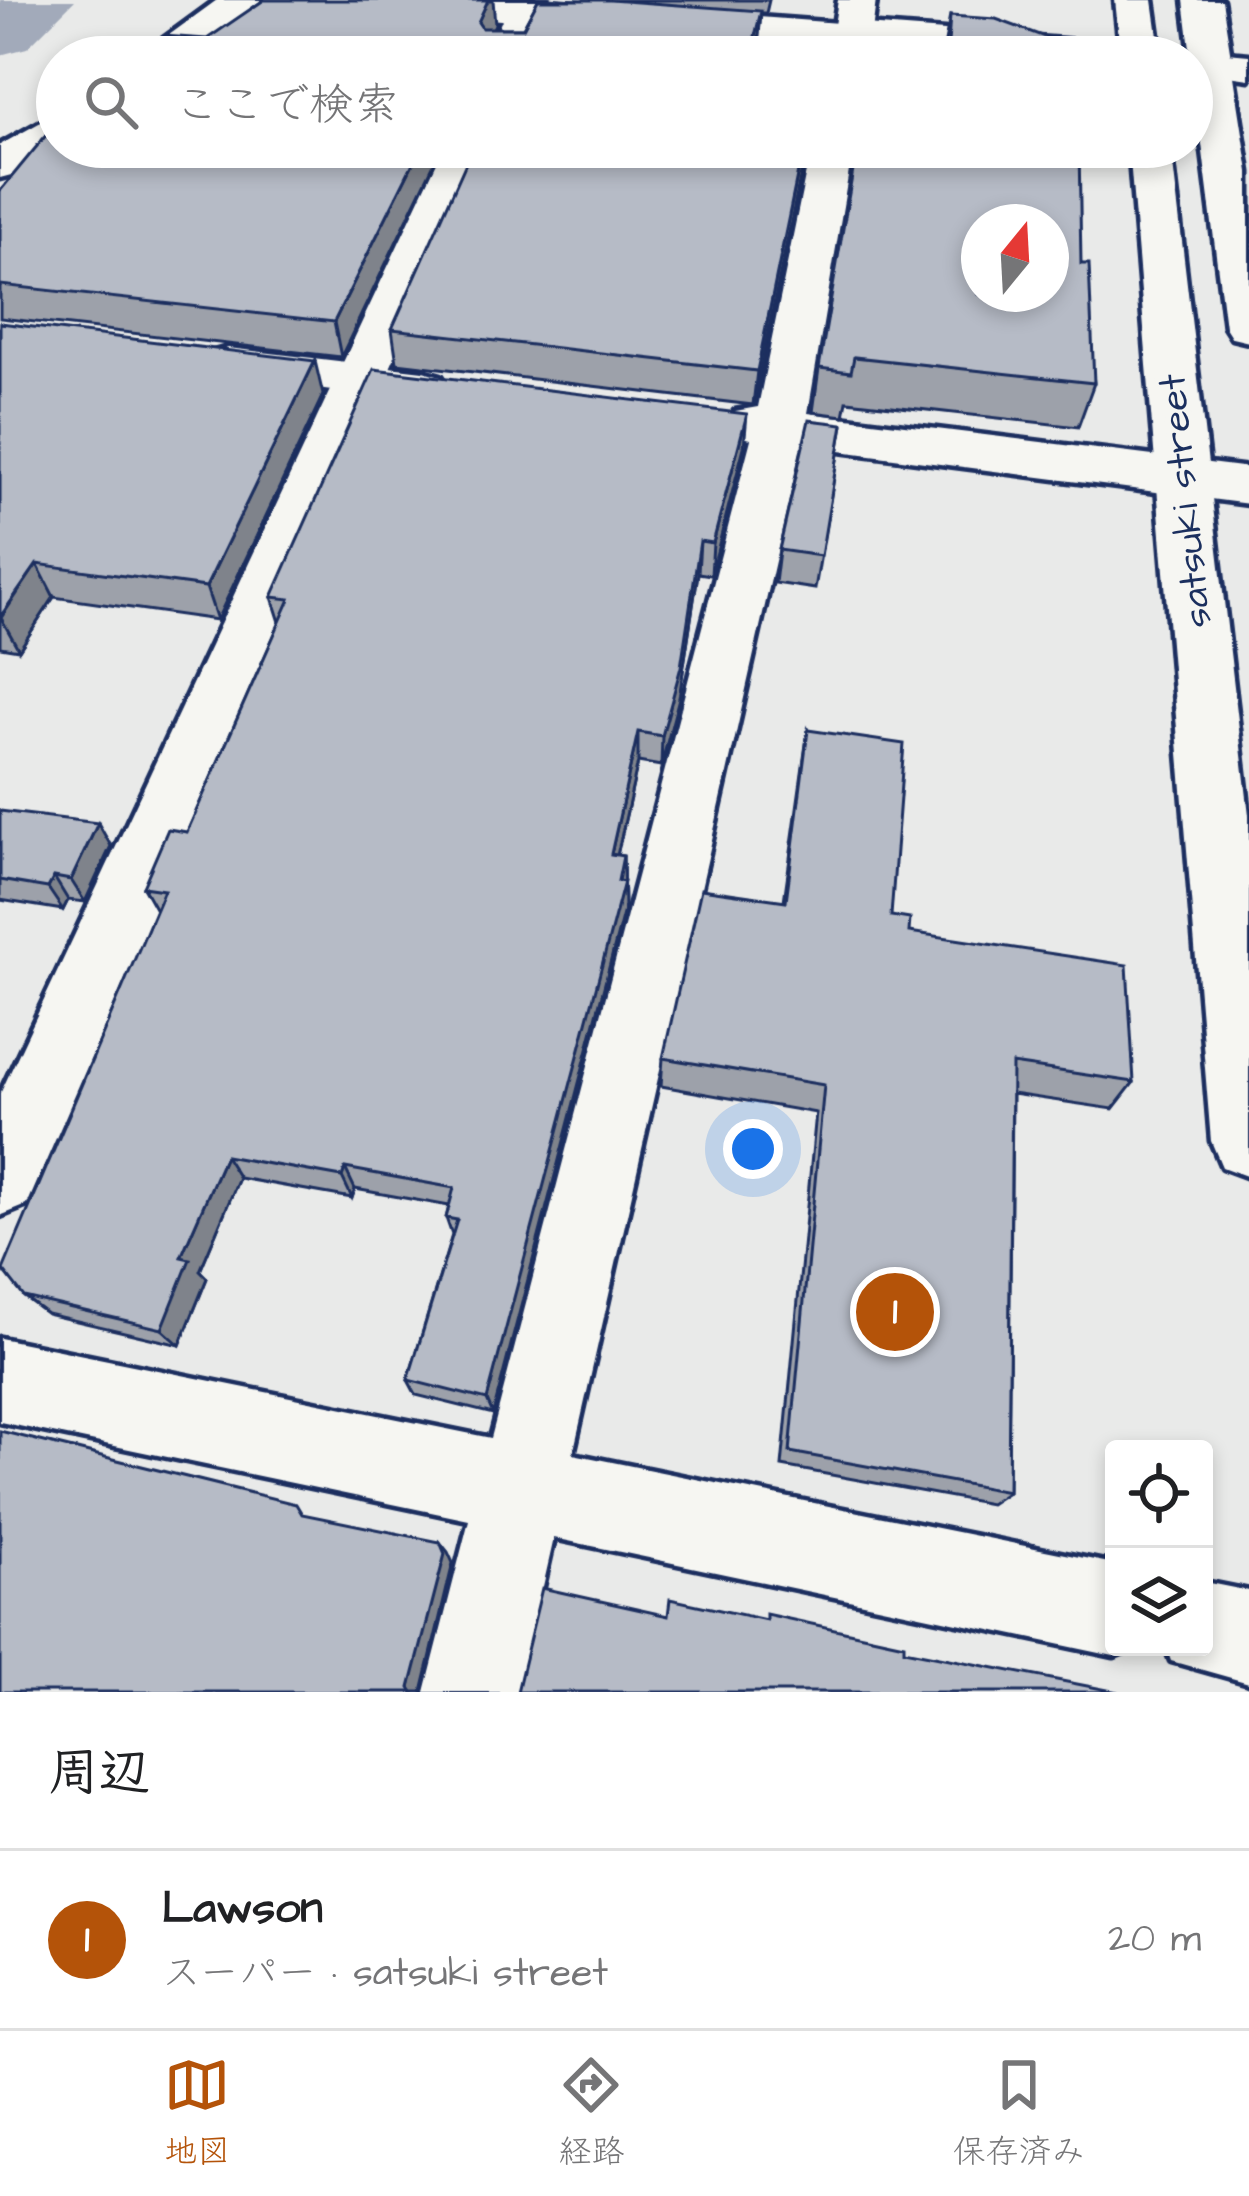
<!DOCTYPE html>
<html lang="ja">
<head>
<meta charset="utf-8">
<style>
  :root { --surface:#fff; --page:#f2f2f2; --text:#202124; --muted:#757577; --line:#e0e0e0; --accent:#b45309 }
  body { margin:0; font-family:"Architects Daughter","Klee One",sans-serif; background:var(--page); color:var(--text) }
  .controls { position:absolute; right:36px; bottom:36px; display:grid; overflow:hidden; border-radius:12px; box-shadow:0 6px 18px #0003 }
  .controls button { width:108px; height:108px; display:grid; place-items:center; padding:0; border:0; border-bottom:3px solid var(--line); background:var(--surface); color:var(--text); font:60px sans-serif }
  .compass { position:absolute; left:961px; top:204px; width:108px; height:108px; border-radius:50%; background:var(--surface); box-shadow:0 6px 18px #0003; rotate:18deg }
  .you { position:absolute; left:753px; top:1149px; width:42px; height:42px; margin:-30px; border:9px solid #fff; border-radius:50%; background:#1a73e8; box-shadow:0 0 0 18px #1a73e833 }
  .badge { display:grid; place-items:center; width:78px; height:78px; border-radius:50%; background:var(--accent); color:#fff; font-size:39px; font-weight:700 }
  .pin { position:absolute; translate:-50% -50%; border:6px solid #fff; box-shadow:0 3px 12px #0006 }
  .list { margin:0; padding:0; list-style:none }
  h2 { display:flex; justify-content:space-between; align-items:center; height:156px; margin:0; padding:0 48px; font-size:51px }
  h2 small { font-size:39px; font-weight:400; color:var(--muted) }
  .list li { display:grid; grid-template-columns:78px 1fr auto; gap:36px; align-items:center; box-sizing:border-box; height:180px; padding:0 48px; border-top:3px solid var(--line) }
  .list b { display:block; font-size:45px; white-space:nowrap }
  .list p { margin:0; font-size:39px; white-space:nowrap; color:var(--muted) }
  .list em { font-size:39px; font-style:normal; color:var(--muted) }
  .icon { flex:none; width:66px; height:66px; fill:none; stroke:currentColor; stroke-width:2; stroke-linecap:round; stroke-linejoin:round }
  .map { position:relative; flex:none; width:1249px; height:1692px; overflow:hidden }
  .search { position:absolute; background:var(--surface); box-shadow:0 6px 18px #0003; left:36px; right:36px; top:36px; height:132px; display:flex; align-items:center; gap:30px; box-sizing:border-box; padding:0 42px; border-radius:66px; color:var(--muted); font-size:45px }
  .sheet { height:336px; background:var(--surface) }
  nav { display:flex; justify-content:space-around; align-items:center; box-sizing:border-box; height:168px; border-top:3px solid var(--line); background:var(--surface); font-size:33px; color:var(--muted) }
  nav a { display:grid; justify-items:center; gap:6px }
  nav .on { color:var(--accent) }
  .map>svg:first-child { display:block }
</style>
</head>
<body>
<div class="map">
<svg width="1249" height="1692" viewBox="0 0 1249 1692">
  <rect width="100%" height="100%" fill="#e9eae9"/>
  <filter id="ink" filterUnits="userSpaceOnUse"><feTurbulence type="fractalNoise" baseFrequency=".00833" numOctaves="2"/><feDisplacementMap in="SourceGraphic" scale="24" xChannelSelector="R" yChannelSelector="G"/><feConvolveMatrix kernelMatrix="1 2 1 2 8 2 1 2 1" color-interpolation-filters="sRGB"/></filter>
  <g filter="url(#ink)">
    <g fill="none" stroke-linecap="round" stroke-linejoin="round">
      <path fill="#a2aaba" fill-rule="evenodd" d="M0,0h75l-48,48 -27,7z"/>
      <defs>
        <path id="minor" d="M217,0h44l-76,57h-46z
          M838,0h38l-7,57h-40z
          M57,113v32l-42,29 -15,4v-33z
          M811,147h42l-45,266 441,55v36l-448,-58 -228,1008 541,110v83h21l-21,9 -560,-118 -35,154h-94l44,-172 -469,-98v-84l491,100 260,-999 -16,-4 -8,-12 8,-12 23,-4z
          M228,348l195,23 18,5 7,11 -7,11 -18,5 -213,-28 -7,-11 7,-11z
          M1204,1582l45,9v92l-78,-22 -5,-14h38z"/>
        <path id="tertiary" d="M511,0h38l-24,57h-40z
          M1216,52l33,3v24l-47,-7 -6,-8 6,-8z
          M444,147h42l-459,1058 -27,11v-122z"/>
        <path id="secondary" d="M367,0h168l595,45 14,4 6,8h-174l-590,-46z"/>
        <path id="trunk" d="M1115,0h38l8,57h-40z
          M1184,0h38l27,172v170l-17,-4 -7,-11z
          M1129,147h42l78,668v362l-27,-10 -11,-26z"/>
      </defs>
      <use href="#minor" stroke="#1b2f5e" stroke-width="9"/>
      <use href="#tertiary" stroke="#1b2f5e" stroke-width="9"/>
      <use href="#secondary" stroke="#1b2f5e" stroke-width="9"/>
      <use href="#trunk" stroke="#1b2f5e" stroke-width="9"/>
      <use href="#minor" fill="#f6f6f2" fill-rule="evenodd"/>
      <use href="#tertiary" fill="#f6f6f2" fill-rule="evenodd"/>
      <use href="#secondary" fill="#f6f6f2" fill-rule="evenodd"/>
      <use href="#trunk" fill="#f6f6f2" fill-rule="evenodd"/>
    </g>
    <path fill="#9da1aa" stroke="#1b2f5e" stroke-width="3" d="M538,0h231l-3,13h-5l-3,32 -551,-6 288,-15 -2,4h30z
      M950,16l104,41h-112z
      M57,147h385l-101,210 -341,-39v-127z
      M803,164l-50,241 -356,-42 -5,-34z
      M1081,264l13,119 -16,44 -231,-26 -3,15 -31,-4 6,-44z
      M0,323l323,72 -106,225 -163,-23 -35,53 -19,-3z
      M843,424l-28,165 -40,-6 4,-33z
      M744,447l-33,128 -13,-2 -19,125 -18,68 -23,-4 -21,93 6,1 1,54 -131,504 -77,-19 -8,-15 44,-145 -6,-17 3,-12 -94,-17 -3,9 -113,-20 -39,93 7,7 -27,67 -133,-31 -23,-17 132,-387 -13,-23 44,-55 93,-210 -8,-25z
      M808,730l83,186 18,16 225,150 -21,27 -101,-15 -4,398 -18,12 -208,-38 34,-353 -155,-27 2,-28 121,-157z
      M0,811l111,35 -26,56 -17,-2 -5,10 -63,-10z"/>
    <path fill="#7f838b" stroke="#1b2f5e" stroke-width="3" d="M488,0h5l2,24 -14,31 -3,-33z
      M761,11l-3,34 -3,12h-5z
      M421,147h21l-101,210 -7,-35z
      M803,147h2l-2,17 -50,241 4,-34z
      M315,361l8,34 -106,225 -11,-33z
      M747,414l-3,33 -33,128 2,-32z
      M700,541l-2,32 -19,125 -18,68 1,-30z
      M37,564l17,33 -35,53 -18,-32z
      M638,732v30l-27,120v-28z
      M98,823l13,23 -26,56 -14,-22z
      M623,856l1,54 -131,504 -6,-14z
      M54,877l14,23 -5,10 -15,-22z
      M225,1156l14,22 -39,93 7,7 -27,67 -18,-16 19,-72z
      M345,1168l10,21 -3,9 -10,-21z
      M440,1542l8,10 5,11 -31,129h-9l-3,-4z"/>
    <path fill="#b6bbc6" stroke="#1b2f5e" stroke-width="3" fill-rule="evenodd" d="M264,0h224l-10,22 4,6h41l15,-28h72l151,11 -11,46h-608l22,-21 43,3z
      M950,16l46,3 57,21 1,17h-107z
      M57,122v25h364l-87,175 -334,-37v-94z
      M473,147h330l-46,224 -365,-42z
      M857,147h222l2,117h8l5,119 -240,-26 -3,15 -32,-4zM979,222h72v72h-72z
      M0,323l315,38 -109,226 -169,-23 -37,53z
      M374,369l373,45 -34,129 -13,-2 -19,126 -19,69 -24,-4 -27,122 12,2 -5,25 6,1 -137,518 -79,-20 49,-160 -11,-2 8,-30 -109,-20 -3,9 -117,-21 -44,101 9,2 -28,70 -138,-32 -21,-27 161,-380 -21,-3 25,-58 19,3 103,-233 -18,-2z
      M809,420l34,4 -22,132 -42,-6z
      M808,730l96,14 -13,172 19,3 -1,13 218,33 7,117 -122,-18 -4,428 -218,-40 34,-367 -161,-27 38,-169 85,12z
      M0,811l98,12 -27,57 -17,-3 -6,11 -48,-8z
      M0,1431l296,73 6,10 138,28 5,12 -35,134 3,4h-413z
      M542,1588l126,28 2,-17 96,21v-6l138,30v6l214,42h-601z"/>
  </g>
  <g text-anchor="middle" stroke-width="12" stroke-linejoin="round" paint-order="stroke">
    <g font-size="39" fill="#1b2f5e" stroke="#f6f6f2">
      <text transform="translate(1183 501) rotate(-96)" y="14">satsuki street</text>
    </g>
  </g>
</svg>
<div class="controls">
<button><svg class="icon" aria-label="locate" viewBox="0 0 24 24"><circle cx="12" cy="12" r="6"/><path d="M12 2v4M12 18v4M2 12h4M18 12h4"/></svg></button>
<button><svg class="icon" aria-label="layers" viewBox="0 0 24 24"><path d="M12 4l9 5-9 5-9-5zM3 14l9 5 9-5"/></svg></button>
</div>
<svg class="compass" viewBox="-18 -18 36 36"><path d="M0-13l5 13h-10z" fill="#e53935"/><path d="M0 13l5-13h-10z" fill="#757577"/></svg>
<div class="you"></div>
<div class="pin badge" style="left:895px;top:1312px">1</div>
<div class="search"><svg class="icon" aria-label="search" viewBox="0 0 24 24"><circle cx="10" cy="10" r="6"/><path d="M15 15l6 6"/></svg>ここで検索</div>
</div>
<section class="sheet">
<h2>周辺<small></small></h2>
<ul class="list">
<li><span class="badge">1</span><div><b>Lawson</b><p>スーパー · satsuki street</p></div><em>20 m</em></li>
</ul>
</section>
<nav>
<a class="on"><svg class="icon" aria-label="map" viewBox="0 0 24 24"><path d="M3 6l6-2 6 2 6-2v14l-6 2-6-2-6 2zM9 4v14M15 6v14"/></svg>地図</a>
<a><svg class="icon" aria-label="directions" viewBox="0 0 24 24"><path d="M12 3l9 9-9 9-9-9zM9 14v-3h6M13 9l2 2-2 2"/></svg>経路</a>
<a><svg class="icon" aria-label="saved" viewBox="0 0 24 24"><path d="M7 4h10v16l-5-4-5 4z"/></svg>保存済み</a>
</nav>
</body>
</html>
